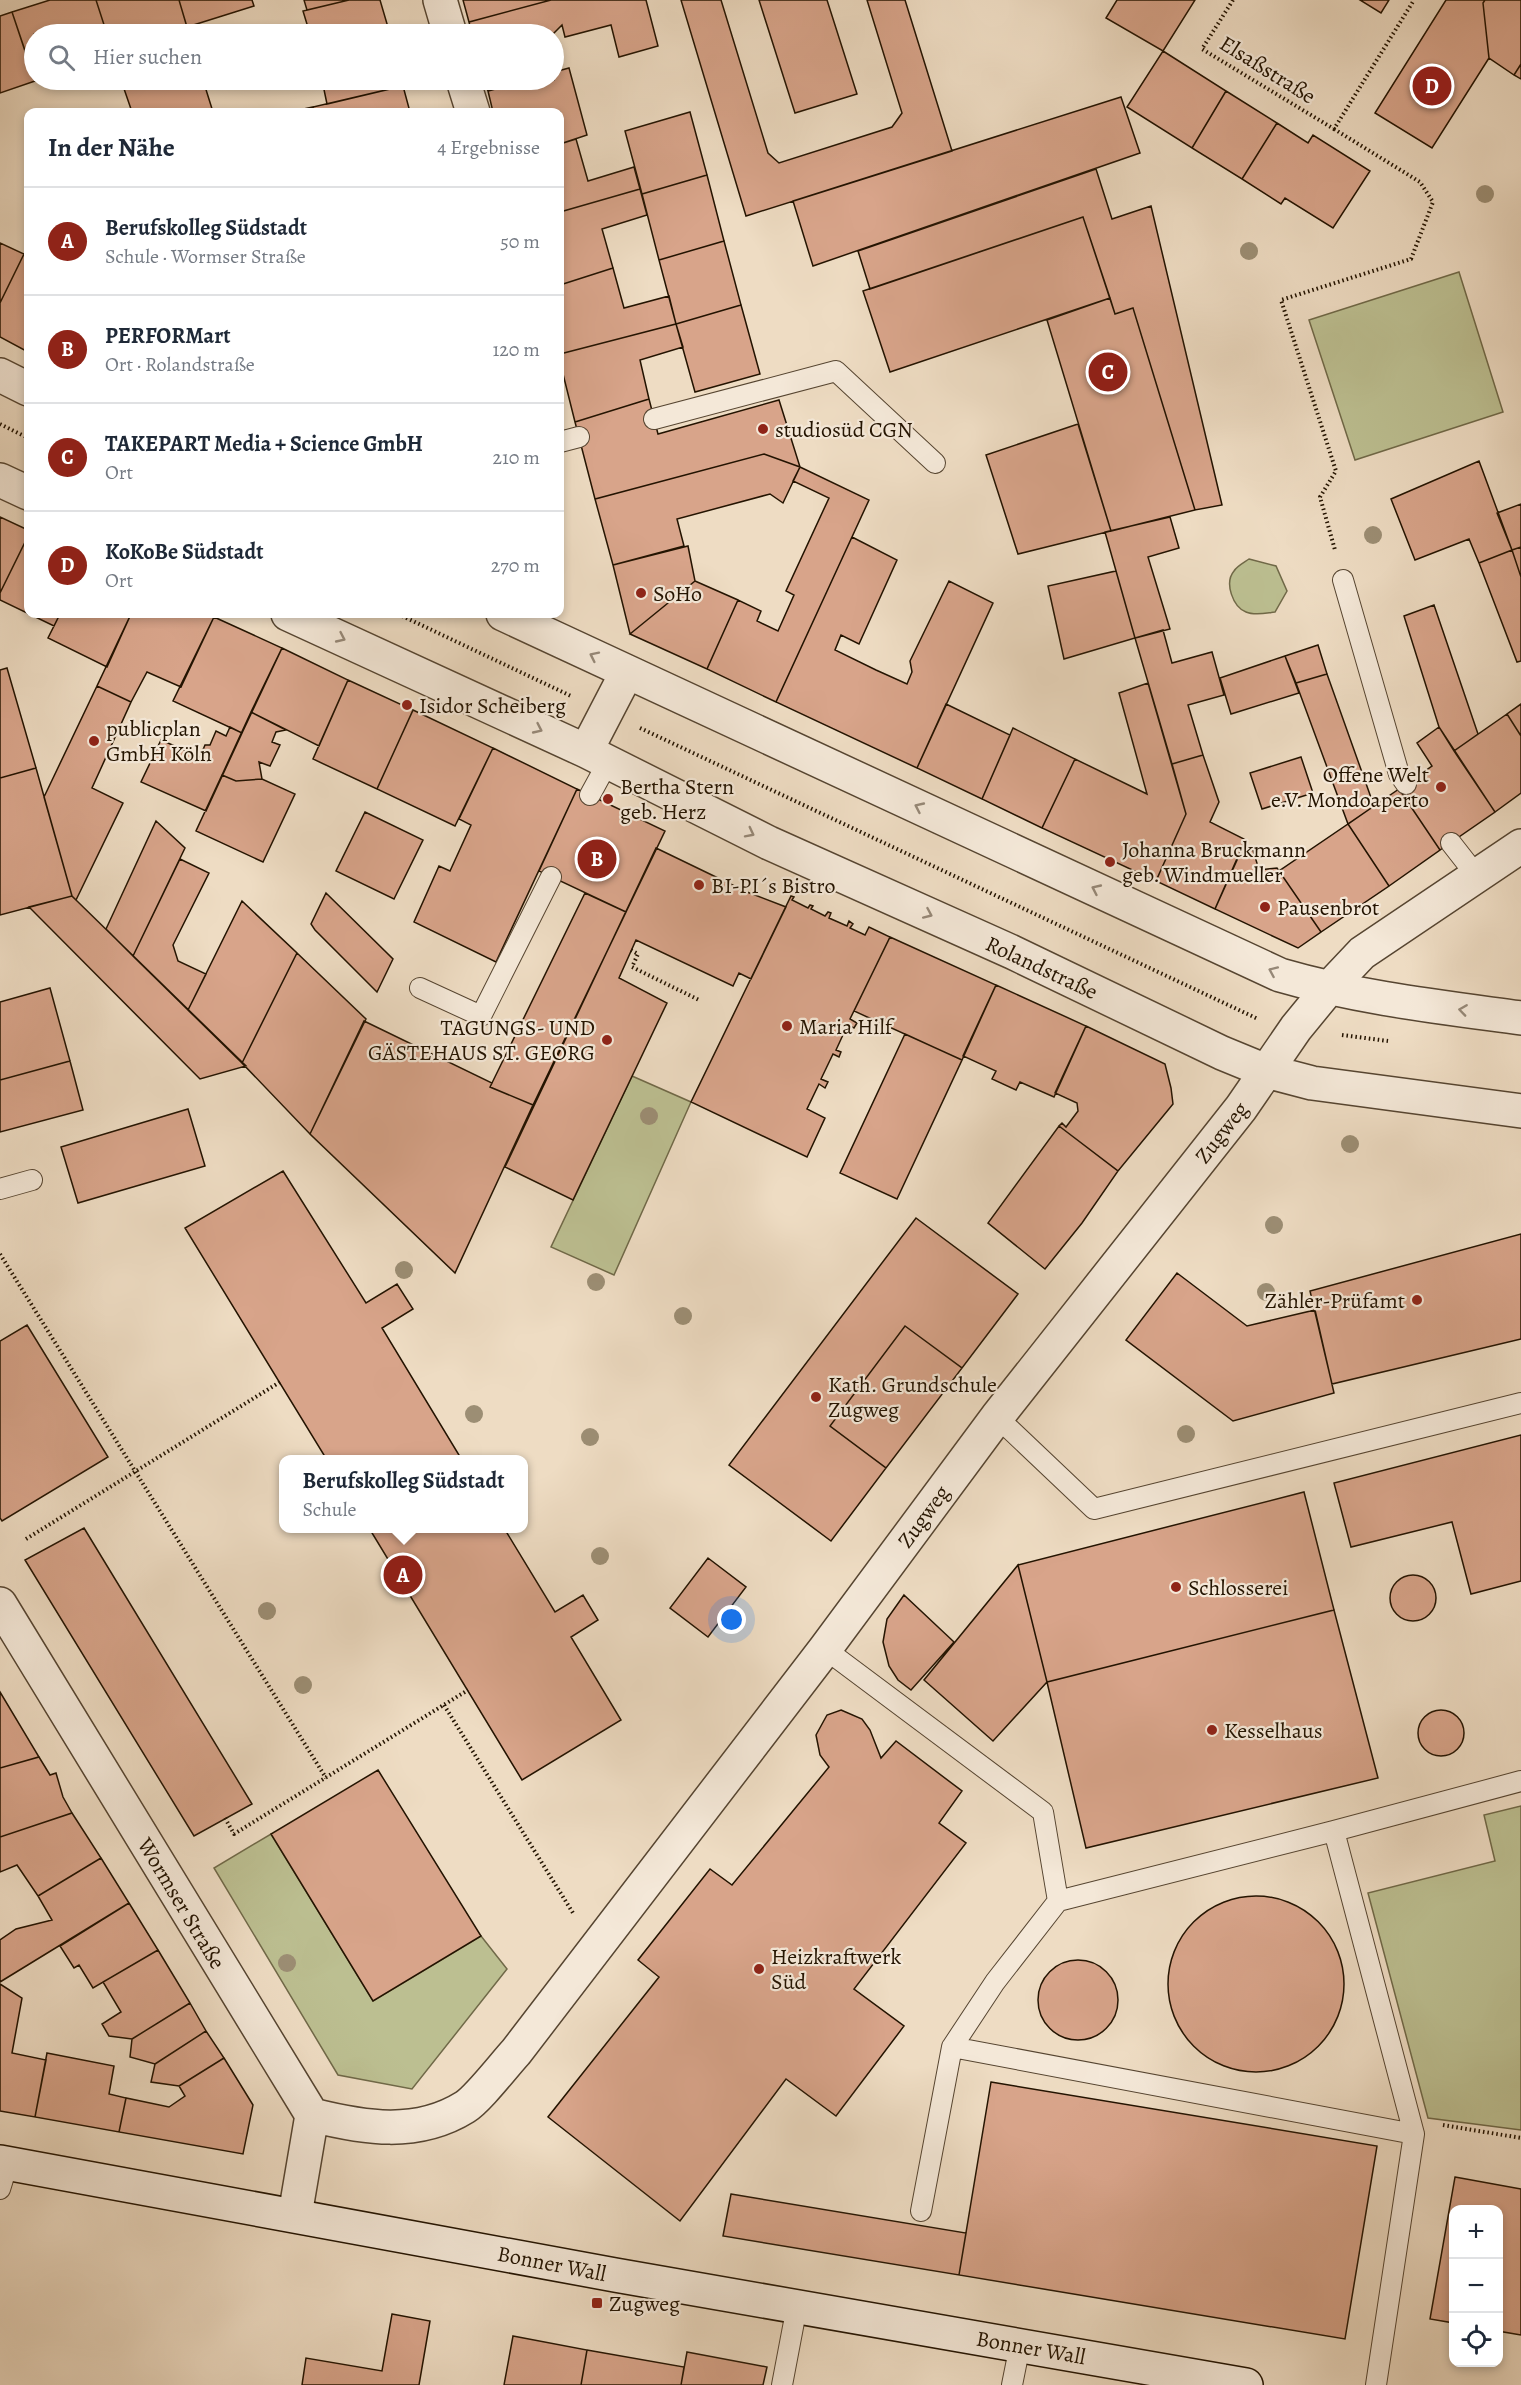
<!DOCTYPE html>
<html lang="de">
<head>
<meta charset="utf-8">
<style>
  :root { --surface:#fff; --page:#f2f2f3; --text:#1f2937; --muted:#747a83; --line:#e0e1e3; --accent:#8f2418 }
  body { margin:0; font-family:Alegreya,serif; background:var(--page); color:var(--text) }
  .controls { position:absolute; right:18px; bottom:18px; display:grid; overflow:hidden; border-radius:12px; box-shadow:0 3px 9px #0003 }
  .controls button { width:54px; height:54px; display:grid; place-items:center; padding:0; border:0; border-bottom:2px solid var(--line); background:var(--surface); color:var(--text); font:30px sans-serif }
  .you { position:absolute; left:732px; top:1620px; width:21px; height:21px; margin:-15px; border:4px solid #fff; border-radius:50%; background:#1a73e8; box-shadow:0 0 0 9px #1a73e833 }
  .badge { display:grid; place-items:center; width:39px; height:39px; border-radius:50%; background:var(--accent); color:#fff; font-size:20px; font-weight:700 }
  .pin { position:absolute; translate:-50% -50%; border:3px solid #fff; box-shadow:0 2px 6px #0006 }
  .popup { position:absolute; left:279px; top:1455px; width:249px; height:78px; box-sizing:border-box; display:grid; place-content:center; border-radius:12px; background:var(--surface); filter:drop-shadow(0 2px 4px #0005); font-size:20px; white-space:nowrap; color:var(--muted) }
  .popup b { font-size:22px; color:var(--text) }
  .popup::after { content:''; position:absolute; left:50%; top:100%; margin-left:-12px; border:12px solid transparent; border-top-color:var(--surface) }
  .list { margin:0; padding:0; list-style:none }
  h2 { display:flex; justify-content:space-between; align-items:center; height:78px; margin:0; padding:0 24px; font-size:26px }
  h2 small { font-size:20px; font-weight:400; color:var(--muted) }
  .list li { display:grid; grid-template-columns:39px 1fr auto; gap:18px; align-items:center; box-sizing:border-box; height:108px; padding:0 24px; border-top:2px solid var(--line) }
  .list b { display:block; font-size:22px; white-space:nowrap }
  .list p { margin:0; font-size:20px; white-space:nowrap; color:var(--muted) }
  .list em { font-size:20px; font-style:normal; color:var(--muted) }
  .icon { flex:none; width:33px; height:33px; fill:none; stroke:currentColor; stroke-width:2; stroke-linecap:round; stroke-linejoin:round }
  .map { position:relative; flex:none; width:1521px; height:2385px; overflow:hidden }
  .search { position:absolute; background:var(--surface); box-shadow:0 3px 9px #0003; left:24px; top:24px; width:540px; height:66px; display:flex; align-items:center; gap:15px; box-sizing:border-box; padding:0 21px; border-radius:33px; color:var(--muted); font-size:22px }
  .panel { position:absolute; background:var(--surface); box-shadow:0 3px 9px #0003; left:24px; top:108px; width:540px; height:510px; border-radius:12px }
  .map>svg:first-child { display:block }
</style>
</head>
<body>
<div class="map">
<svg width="1521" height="2385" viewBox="0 0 1521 2385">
  <rect width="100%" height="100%" fill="#eedcc3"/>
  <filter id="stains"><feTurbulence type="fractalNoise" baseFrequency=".00333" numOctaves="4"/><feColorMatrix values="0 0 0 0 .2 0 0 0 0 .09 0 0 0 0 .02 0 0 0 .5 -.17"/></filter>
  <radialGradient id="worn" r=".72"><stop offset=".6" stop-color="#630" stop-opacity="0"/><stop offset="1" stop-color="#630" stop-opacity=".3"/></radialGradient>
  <path fill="#bcbf91" stroke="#706948" stroke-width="1.5" d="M1459,272l44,140 -148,48 -46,-140z
    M1249,559l27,7 11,25 -12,21c-9,1 -20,4 -29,0 -13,-5 -22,-29 -12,-41 3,-5 11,-9 15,-12z
    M632,1076l59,26 -77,173 -63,-28z
    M1521,1806v324l-93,-12 -60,-225 127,-32 -11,-46z
    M271,1834l102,167 108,-65 26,33 -95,120 -74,-14 -124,-207z"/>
  <path fill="#d8a48a" stroke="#231300" stroke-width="1.5" d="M50,0h46l11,34h-73v43l-22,-65z
    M96,0h83l10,34h-82z
    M179,0h73l2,6 -67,21z
    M304,0h45l-42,10z
    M349,0h31l10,34h-80l-7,-23z
    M463,0h88l-82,22z
    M551,0h95l12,46 -39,11 -8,-32 -46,12 -3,-12 -9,9h-81l-3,-12z
    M681,0h40l47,153 11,10 113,-36 10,-14 -35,-113h38l47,151 -206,65z
    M759,0h68l30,94 -62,19z
    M1117,0h78l-32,51 -57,-33z
    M1360,0h29l-8,13z
    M1446,0h39l-2,3 6,55 -57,90 -57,-35z
    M1485,0h36v64l-7,11 -25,-17 -6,-55z
    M12,12l23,69 -35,12v-77z
    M1163,51l63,40 -34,57 -65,-41z
    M1521,64v15l-7,-4z
    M569,68l18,67 -27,9v-32h-67l-5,-21 40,-11h26v-8z
    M121,80h82l10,32h-81z
    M322,80h79l2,6 -76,18z
    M484,80h44l-40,11z
    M403,86l7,26h-96l-1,-5z
    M1226,91l51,32 -35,56 -50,-31z
    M1121,97l19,56 -327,113 -20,-65z
    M313,107l1,5h-24z
    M690,112l17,63 -65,19 -17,-63z
    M1277,123l31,20 5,-8 57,36 -37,57 -48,-30 -4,6 -39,-25z
    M576,139l12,42 46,-14 6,22 -80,23v-68z
    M1096,169l16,50 39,-13 71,299 -27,5 -62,-202 -18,6 -32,-97 -213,72 -12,-38z
    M707,175l17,66 -65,19 -17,-66z
    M640,189l7,26 -45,14 11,39 -53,17v-73z
    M1083,217l27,81 -220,74 -27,-81z
    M724,241l17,64 -65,19 -17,-64z
    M0,243l24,11 -24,49z
    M24,254l4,2v96l-28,-15v-34z
    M613,268l11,40 45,-12 7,28 -116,30v-69z
    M1110,298l5,16 18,-6 62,202 -84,21 -64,-211z
    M741,305l19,69 -65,18 -19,-68z
    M676,324l7,23 -43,13 9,39 -74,23 -15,-60v-8z
    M649,399l9,35 121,-34 21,67 -36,-13 -169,45 -20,-77z
    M1078,424l33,107 -93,23 -32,-99z
    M764,454l36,13 -17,36 -13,-9 -93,25 7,27 -71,19 -18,-66z
    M1479,461l33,89 -33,13 -10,-24 -54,21 -24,-61z
    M800,467l69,33 -93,202 -69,-33 31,-69 23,11 -4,10 21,10 16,-36 -8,-4 43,-93 -36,-17z
    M1521,504v43l-9,3 -15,-37z
    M0,517l28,13v6l-28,57z
    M1170,517l9,31 -31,9 22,72 -35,9 -30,-106z
    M28,536v78h32l-6,12 -54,-26v-7z
    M852,537l45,23 -38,84 -18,-9 -6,15 41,20 31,14 5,-12 -2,-11 39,-80 44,22 -76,165 -141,-66z
    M688,546l7,35 -65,53 -17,-69z
    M1521,547v30l-9,-27z
    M1512,550l9,27v84l-4,1 -38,-99z
    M1116,571l19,67 -71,21 -16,-73z
    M695,581l43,19 -31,69 -77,-35z
    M1434,605l44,129 -24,17 -15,-24 -35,-111z
    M60,614h71l-24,53 -59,-29z
    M131,614h76l7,3 -33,70 -34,-15 -16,30 -34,-16z
    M214,617l68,31 -40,85 -69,-32z
    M1163,630l9,33 40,-11 12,43 -36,10 15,50 -31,9 -37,-126z
    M1318,645l9,29 -31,9 -11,-27z
    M282,648l66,32 -29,66 -68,-34z
    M1285,656l14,37 -68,21 -11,-36z
    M7,668l29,100 -36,10v-108z
    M1327,674l47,132 -26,18 -52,-141z
    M348,680l65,30 -36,79 -64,-30z
    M1148,683l38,131 -30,67 -114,-53 33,-69 72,35 -28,-101z
    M97,686l34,16 -39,86 31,15 -47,97 -4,-4 -28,-99z
    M946,704l64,31 -28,64 -65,-31z
    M1521,704v32l-14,-22z
    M413,710l80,38 -38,78 -78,-37z
    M251,712l35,18 -10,2 -4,10 8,3 -10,21 -11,-4 3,17 -26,2 -14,-6z
    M1507,714l14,22v57l-26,19 -41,-61z
    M230,727l12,6 -36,78 -65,-29 20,-42 39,17 5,-12h5l6,-14 10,5z
    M1439,727l56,85 -55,38 -41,-61 33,-23 -15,-23z
    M1013,728l62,31 -33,69 -60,-29z
    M493,748l84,41 -81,173 -82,-40 25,-56 11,5 21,-46 -12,-6z
    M1203,755l16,47 -9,20 36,18 -31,69 -59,-28 30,-67 -14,-50z
    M1301,757l12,36 -51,16 -12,-36z
    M36,768l36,128 -72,19v-137z
    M222,775l14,6 26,-2 33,15 -32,68 -67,-31z
    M577,789l88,42 -39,81 -87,-41z
    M1399,789l41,61 -51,36 -41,-62z
    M365,812l58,28 -29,59 -58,-28z
    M156,821l29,27 -52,108 -27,-27z
    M1348,824l41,62 -68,46 -42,-61z
    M1243,845l10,5 6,20 18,-2 44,64 -23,16 -83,-39z
    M656,848l91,44 39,15 -35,72 -12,-6 -6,13 -97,-46 -17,38 48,25 -94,197 -68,-33z
    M180,859l29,14 -36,72 5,16 28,13 -18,36 -55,-54z
    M326,893l67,66 -16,33 -62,-62 -4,-6z
    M585,893l41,19 -93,193 -43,-18z
    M72,896l4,4 170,166 -46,13 -171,-172z
    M791,896l3,1 -2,3 16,8 2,-3 3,1 -2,3 14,7 3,-4 3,1 -2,5 18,8 2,-5 4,3 -3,4 15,7 4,-8 21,10 -40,82 7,4 -3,5 -6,-4 -12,26 5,2 -2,5 -6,-3 -12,25 7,3 -3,6 -6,-4 -12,25 18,9 -18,39 -116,-55z
    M242,901l55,52 -55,110 -54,-53z
    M890,937l106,48 -34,75 -108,-49z
    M297,953l69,66 -56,115 -68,-71z
    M996,985l90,41 -32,71 -34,-15 -4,8 -24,-11 4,-8 -33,-15z
    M50,988l20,73 -70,19v-78z
    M364,1021l128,62 -2,4 43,18 -78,168 -145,-139z
    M1086,1026l79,38 6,24 2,16 -55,67 -59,-45 3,-3 4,4 12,-16 -1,-8 -22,-10z
    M905,1034l57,26 -65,139 -57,-26z
    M70,1061l13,49 -83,22v-52z
    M188,1109l17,57 -127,37 -17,-56z
    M1059,1126l59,45 -36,52 -37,46 -57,-46z
    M283,1171l83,132 31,-19 16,25 -31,19 80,132h-135l-142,-232z
    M916,1218l102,76 -56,74 -57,-42 -75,100 56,42 -55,73 -102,-76z
    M1521,1234v105l-189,45 -22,-93z
    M1177,1273l70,53 68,-16 19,83 -101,28 -107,-81z
    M27,1325l81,132 -106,64 -2,-3v-177z
    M905,1326l57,42 -76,100 -56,-42z
    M1521,1435v146l-50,13 -19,-72 -101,25 -17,-64z
    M1304,1492l30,118 -287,72 -29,-117z
    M84,1528l168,276 -58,32 -169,-276z
    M369,1528h135l51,84 28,-17 15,25 -27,17 50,83 -99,60z
    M708,1558l38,29 -38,50 -38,-29z
    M1018,1565l29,117 -54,59 -69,-61z
    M1390 1598a23 23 0 1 1 46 0a23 23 0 1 1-46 0Z
    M904,1595l50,47 -43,48 -13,-10 -9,-14 -6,-24 4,-23z
    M1334,1610l44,168 -292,70 -39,-166z
    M0,1692l39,65 -39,11z
    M1418 1733a23 23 0 1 1 46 0a23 23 0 1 1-46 0Z
    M841,1710l21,9 8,11 11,28 15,-17 66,50 -23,32 27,20 -112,146 50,37 -68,90 -50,-37 -106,142 -132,-104 111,-140 -21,-17 72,-91 22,16 97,-118 -9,-12 -4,-20 11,-20z
    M39,1757l11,18 6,-2 7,24 9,16 -72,24v-69z
    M378,1770l103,166 -108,65 -102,-167z
    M72,1813l29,45 -63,38 -21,-31 -17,7v-35z
    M101,1858l28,45 -129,79v-42l16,-11 36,-9 -14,-24z
    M1168 1984a88 88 0 1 1 176 0a88 88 0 1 1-176 0Z
    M129,1903l29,47 -65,38 -14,-23 -5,3 -14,-22z
    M158,1950l32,53 -58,36 -23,-3 -7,-12 19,-12 -18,-30z
    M1038 2000a40 40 0 1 1 80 0a40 40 0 1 1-80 0Z
    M0,1984l22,14 -10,55 34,7 -11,57 -35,-6z
    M190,2003l16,28 -51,33 -25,-7 2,-18z
    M206,2031l18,27 -45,28 -28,-4 4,-18z
    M47,2053l67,13 -5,28 17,4 -7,34 -84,-15z
    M224,2058l29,47 -10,49 -124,-22 7,-34 43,9 16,-11 -6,-10z
    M991,2082l386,64 -32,193 -386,-64z
    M1455,2177l66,12v146l-23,-4v-121h-44v113l-24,-4z
    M731,2194l235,39 -7,42 -236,-39z
    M392,2314l38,7 -11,64h-117l4,-27 76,13z
    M513,2336l74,14 -6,35h-77z
    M587,2350l97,17 -3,18h-100z
    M687,2352l80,15 -4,18h-82z"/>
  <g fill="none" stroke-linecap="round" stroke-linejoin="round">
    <defs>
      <path id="lane" d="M654,419l182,-48 99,92
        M560,442l19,-5
        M1343,580l56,194 7,10
        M590,795l18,-33
        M1451,843l25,32
        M420,988l61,28 70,-139
        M0,1189l32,-9
        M997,1417l97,92 427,-106
        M825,1649l218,163 15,89 -63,81 -43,65 -31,164
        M1334,1831l80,303 -38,251
        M1058,1901l276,-70 187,-50
        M952,2047l462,87
        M0,2189l8,-26
        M782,2385l15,-79
        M1012,2385l8,-40"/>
      <path id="street" d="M440,0l10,34
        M463,80l10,32
        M0,375l28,14
        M0,480l28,13
        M288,614l298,137 183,92 243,109 210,101 44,18 46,12 209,28
        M503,614l777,361c79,23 160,32 241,43
        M586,751l41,-79
        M0,1604l312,511 -17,100
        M312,2115c52,13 105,22 153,-8 13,-8 39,-42 51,-55l309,-403 172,-232 244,-309 55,-80 32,-39 34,-36 159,-107"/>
      <path id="secondary" d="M0,2162l615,113 631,110"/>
    </defs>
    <use href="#lane" stroke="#564531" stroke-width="22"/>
    <use href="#street" stroke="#564531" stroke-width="36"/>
    <use href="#secondary" stroke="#231300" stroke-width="36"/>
    <path stroke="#231300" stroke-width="4" stroke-dasharray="1.5 3" stroke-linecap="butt" d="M1233,0l-31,49 132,80 80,-129
      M1334,129l86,53 13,20 -22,57 -130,41 55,171 -16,26 15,53
      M0,424l28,14
      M398,614l173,82
      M640,728l618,291
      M631,950l7,4 -6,13 67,33
      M1342,1035l46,6
      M0,1254l326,524
      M26,1539l254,-157
      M444,1705l129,208
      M225,1818l9,16 234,-144
      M1443,2125l78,13"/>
    <use href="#lane" stroke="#f4e8d8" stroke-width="20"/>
    <use href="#street" stroke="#f4e8d8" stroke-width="33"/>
    <use href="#secondary" stroke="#f4e8d8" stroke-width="33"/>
  </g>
  <g fill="#9c8e74">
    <circle cx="1485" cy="194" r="9"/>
    <circle cx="1249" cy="251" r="9"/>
    <circle cx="1373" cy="535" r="9"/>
    <circle cx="649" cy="1116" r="9"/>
    <circle cx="1350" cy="1144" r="9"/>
    <circle cx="1274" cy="1225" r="9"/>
    <circle cx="404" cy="1270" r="9"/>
    <circle cx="596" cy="1282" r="9"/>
    <circle cx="1266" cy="1292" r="9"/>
    <circle cx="683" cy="1316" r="9"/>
    <circle cx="474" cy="1414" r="9"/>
    <circle cx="1186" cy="1434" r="9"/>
    <circle cx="590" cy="1437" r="9"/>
    <circle cx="600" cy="1556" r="9"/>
    <circle cx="267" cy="1611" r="9"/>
    <circle cx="303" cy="1685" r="9"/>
    <circle cx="287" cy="1963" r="9"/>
  </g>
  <defs><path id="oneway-chevron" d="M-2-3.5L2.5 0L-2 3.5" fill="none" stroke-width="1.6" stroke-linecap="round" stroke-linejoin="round" transform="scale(1.5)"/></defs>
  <g stroke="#968877">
    <use href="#oneway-chevron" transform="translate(341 638) rotate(25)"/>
    <use href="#oneway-chevron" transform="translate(594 656) rotate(-154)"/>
    <use href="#oneway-chevron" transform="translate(538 729) rotate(25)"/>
    <use href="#oneway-chevron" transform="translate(919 807) rotate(-155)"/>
    <use href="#oneway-chevron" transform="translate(750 833) rotate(27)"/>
    <use href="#oneway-chevron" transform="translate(1096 889) rotate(-155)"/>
    <use href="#oneway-chevron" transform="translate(928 914) rotate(24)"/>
    <use href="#oneway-chevron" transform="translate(1273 971) rotate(-156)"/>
    <use href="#oneway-chevron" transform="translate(1463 1010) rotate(-172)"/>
  </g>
  <g fill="#8f2418" stroke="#f4e8d8" stroke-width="2">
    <circle cx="763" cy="429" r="6"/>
    <circle cx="641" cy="593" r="6"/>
    <circle cx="407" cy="705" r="6"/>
    <circle cx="94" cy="741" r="6"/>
    <circle cx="1441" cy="787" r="6"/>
    <circle cx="608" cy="799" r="6"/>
    <circle cx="1110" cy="862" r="6"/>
    <circle cx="699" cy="885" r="6"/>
    <circle cx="1265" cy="907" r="6"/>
    <circle cx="787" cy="1026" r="6"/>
    <circle cx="607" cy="1040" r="6"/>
    <circle cx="1417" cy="1300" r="6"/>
    <circle cx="816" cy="1397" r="6"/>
    <circle cx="1176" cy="1587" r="6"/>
    <circle cx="1212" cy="1730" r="6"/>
    <circle cx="759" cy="1969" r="6"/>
    <rect x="591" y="2297" width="12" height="12" rx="3"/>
  </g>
  <g text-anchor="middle" stroke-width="4.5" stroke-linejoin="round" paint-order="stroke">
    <g font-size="22" fill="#231300" stroke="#f4e8d8">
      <text transform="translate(1268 69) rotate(32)" y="8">Elsaßstraße</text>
      <text transform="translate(1042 967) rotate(25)" y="8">Rolandstraße</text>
      <text transform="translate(1221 1132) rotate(-52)" y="8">Zugweg</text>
      <text transform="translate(923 1516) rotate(-54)" y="8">Zugweg</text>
      <text transform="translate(182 1903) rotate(59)" y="8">Wormser Straße</text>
      <text transform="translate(552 2263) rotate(11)" y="8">Bonner Wall</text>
      <text transform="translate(1031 2347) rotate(10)" y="8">Bonner Wall</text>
    </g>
    <g font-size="22" fill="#231300" stroke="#f4e8d8" text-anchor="start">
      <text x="775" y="437">studiosüd CGN</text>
      <text x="653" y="601">SoHo</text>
      <text x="419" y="713">Isidor Scheiberg</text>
      <text x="106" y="736">publicplan<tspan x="106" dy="25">GmbH Köln</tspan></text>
      <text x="1429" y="782" text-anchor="end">Offene Welt<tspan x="1429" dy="25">e.V. Mondoaperto</tspan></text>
      <text x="620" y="794">Bertha Stern<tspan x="620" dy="25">geb. Herz</tspan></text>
      <text x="1122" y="857">Johanna Bruckmann<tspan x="1122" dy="25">geb. Windmueller</tspan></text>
      <text x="711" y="893">BI-PI´s Bistro</text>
      <text x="1277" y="915">Pausenbrot</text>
      <text x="799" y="1034">Maria Hilf</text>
      <text x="595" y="1035" text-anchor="end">TAGUNGS- UND<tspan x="595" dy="25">GÄSTEHAUS ST. GEORG</tspan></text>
      <text x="1405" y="1308" text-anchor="end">Zähler-Prüfamt</text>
      <text x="828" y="1392">Kath. Grundschule<tspan x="828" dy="25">Zugweg</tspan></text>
      <text x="1188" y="1595">Schlosserei</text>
      <text x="1224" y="1738">Kesselhaus</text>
      <text x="771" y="1964">Heizkraftwerk<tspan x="771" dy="25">Süd</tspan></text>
      <text x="609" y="2311">Zugweg</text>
    </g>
  </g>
  <rect width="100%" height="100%" filter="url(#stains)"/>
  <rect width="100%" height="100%" fill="url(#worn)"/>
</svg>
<div class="controls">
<button>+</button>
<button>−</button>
<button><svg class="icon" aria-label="locate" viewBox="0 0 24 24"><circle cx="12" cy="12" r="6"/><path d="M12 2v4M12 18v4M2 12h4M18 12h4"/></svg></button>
</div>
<div class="you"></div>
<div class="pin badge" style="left:403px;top:1575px">A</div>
<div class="popup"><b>Berufskolleg Südstadt</b>Schule</div>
<div class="pin badge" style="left:597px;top:859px">B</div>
<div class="pin badge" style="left:1108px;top:372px">C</div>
<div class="pin badge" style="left:1432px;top:86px">D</div>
<div class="search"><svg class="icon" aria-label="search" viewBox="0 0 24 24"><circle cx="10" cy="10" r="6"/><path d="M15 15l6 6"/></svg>Hier suchen</div>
<section class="panel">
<h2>In der Nähe<small>4 Ergebnisse</small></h2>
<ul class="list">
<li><span class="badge">A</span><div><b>Berufskolleg Südstadt</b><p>Schule · Wormser Straße</p></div><em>50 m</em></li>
<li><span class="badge">B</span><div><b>PERFORMart</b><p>Ort · Rolandstraße</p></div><em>120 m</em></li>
<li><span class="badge">C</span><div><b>TAKEPART Media + Science GmbH</b><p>Ort</p></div><em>210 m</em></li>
<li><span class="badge">D</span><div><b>KoKoBe Südstadt</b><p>Ort</p></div><em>270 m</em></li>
</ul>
</section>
</div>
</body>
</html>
